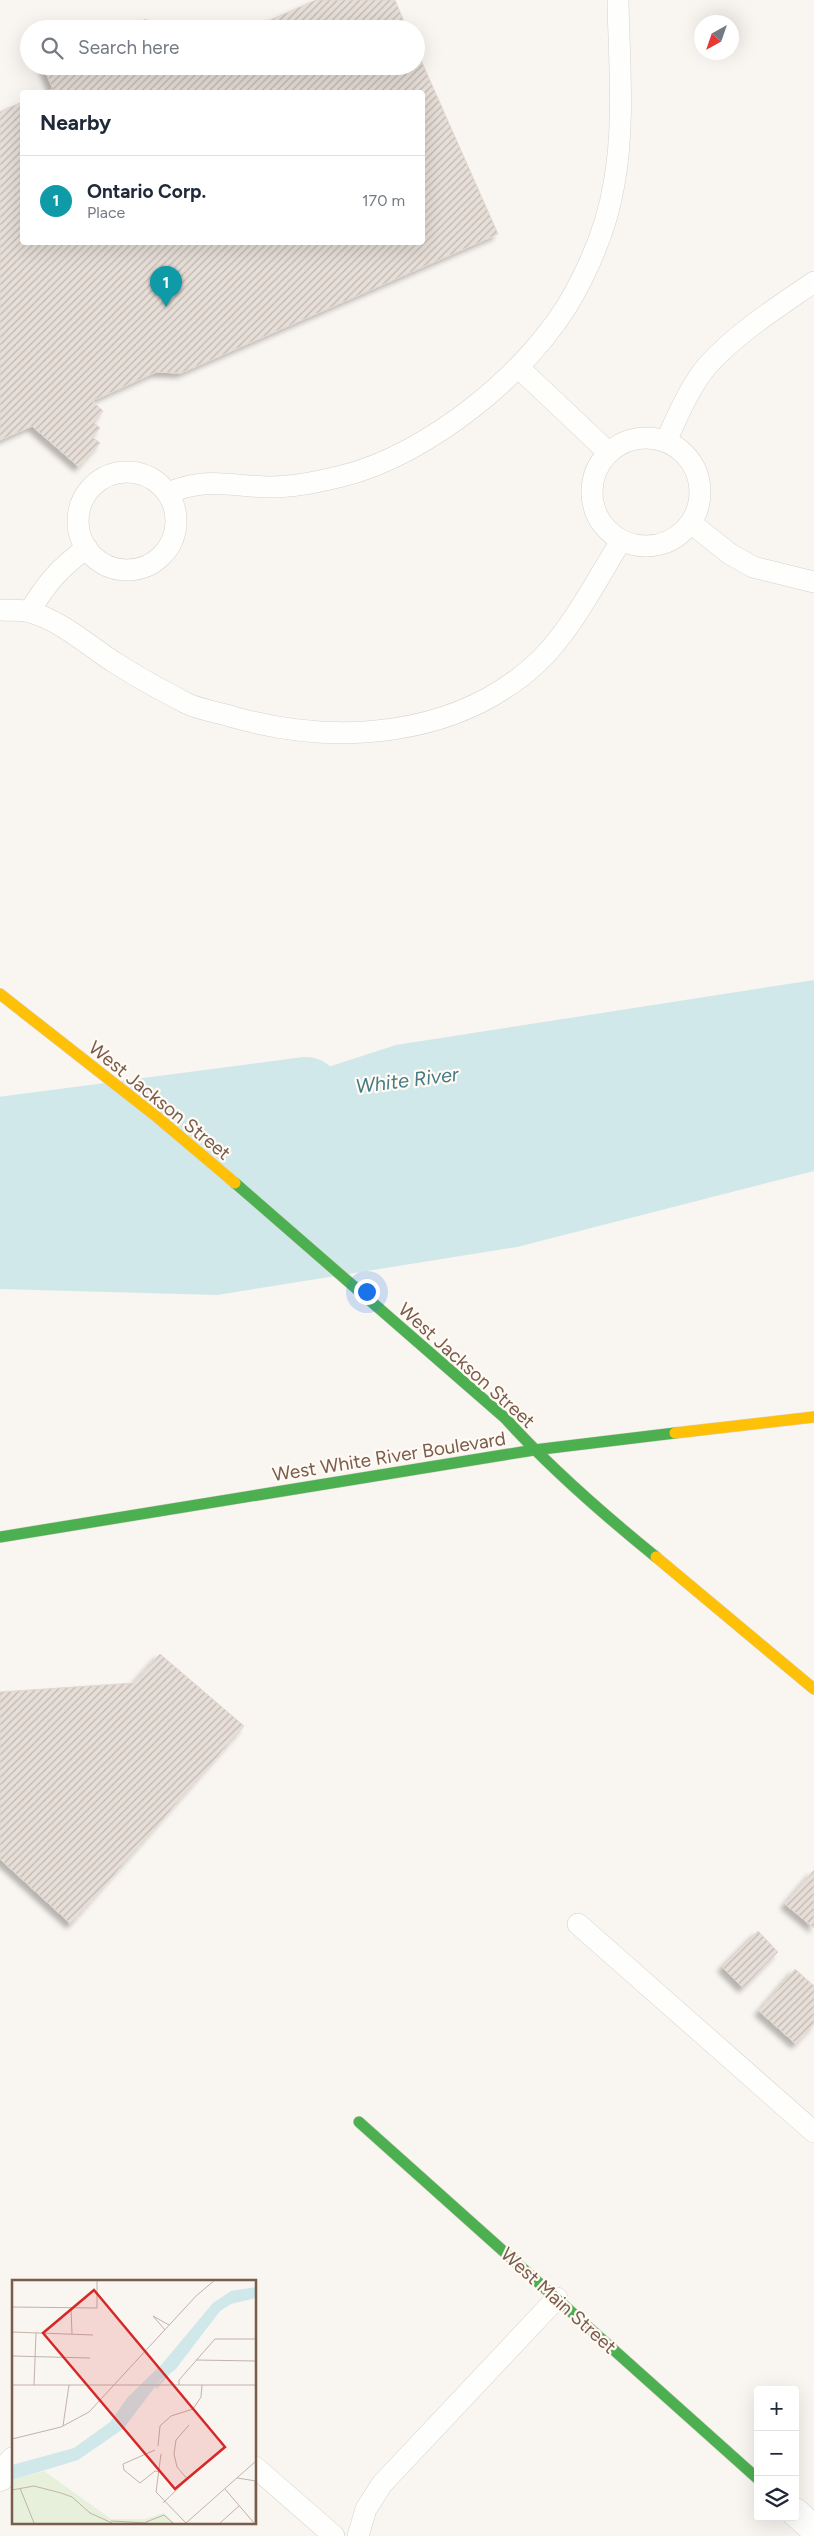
<!DOCTYPE html>
<html lang="en">
<head>
<meta charset="utf-8">
<style>
  :root { --surface:#fff; --page:#f6f6f7; --text:#1f2937; --muted:#747a83; --line:#e0e1e3; --accent:#5c585b }
  body { margin:0; font-family:Figtree,sans-serif; background:var(--page); color:var(--text) }
  .controls { position:absolute; right:15px; bottom:15px; display:grid; overflow:hidden; border-radius:5px; box-shadow:0 5px 20px #0002 }
  .controls button { width:45px; height:45px; display:grid; place-items:center; padding:0; border:0; border-bottom:1px solid var(--line); background:var(--surface); color:var(--text); font:25px sans-serif }
  .compass { position:absolute; left:694px; top:15px; width:45px; height:45px; border-radius:50%; background:var(--surface); box-shadow:0 5px 20px #0002; rotate:220deg }
  .you { position:absolute; left:366px; top:1291px; width:18px; height:18px; margin:-12px; border:4px solid #fff; border-radius:50%; background:#1a73e8; box-shadow:0 0 0 8px #1a73e833 }
  .badge { display:grid; place-items:center; width:32px; height:32px; border-radius:50%; background:var(--accent); color:#fff; font-size:16px; font-weight:700 }
  .pin { position:absolute; translate:-50% -41px; filter:drop-shadow(0 1px 2px #0008) }
  .pin::after { content:''; position:absolute; top:26px; width:18px; height:15px; background:inherit; clip-path:polygon(0 0,100% 0,50% 100%) }
  .list { margin:0; padding:0; list-style:none }
  h2 { display:flex; justify-content:space-between; align-items:center; height:65px; margin:0; padding:0 20px; font-size:21px }
  h2 small { font-size:16px; font-weight:400; color:var(--muted) }
  .list li { display:grid; grid-template-columns:32px 1fr auto; gap:15px; align-items:center; box-sizing:border-box; height:90px; padding:0 20px; border-top:1px solid var(--line) }
  .list b { display:block; font-size:19px; white-space:nowrap }
  .list p { margin:0; font-size:16px; white-space:nowrap; color:var(--muted) }
  .list em { font-size:16px; font-style:normal; color:var(--muted) }
  .icon { flex:none; width:28px; height:28px; fill:none; stroke:currentColor; stroke-width:2; stroke-linecap:round; stroke-linejoin:round }
  .map { position:relative; flex:none; width:814px; height:2536px; overflow:hidden }
  .search { position:absolute; background:var(--surface); box-shadow:0 5px 20px #0002; left:20px; top:20px; width:405px; height:55px; display:flex; align-items:center; gap:12px; box-sizing:border-box; padding:0 18px; border-radius:28px; color:var(--muted); font-size:19px }
  .panel { position:absolute; background:var(--surface); box-shadow:0 5px 20px #0002; left:20px; top:90px; width:405px; height:155px; border-radius:5px }
  .map>svg:first-child { display:block }
</style>
</head>
<body>
<div class="map">
<svg width="814" height="2536" viewBox="0 0 814 2536">
  <defs>
    <pattern id="building-hatch" width="6" height="6" patternUnits="userSpaceOnUse" patternTransform="scale(1.25)"><rect width="6" height="6" fill="#e6ded7"/><path d="M-1 1l2-2M0 6l6-6M5 7l2-2" fill="none" stroke="#bfb7b1"/></pattern>
    <filter id="shadow"><feDropShadow dx="-4.5" dy="4.5" stdDeviation="2.5" flood-color="#0004"/></filter>
  </defs>
  <rect width="100%" height="100%" fill="#f9f5f0"/>
  <path fill="#d0e8ea" d="M814,980v191l-297,76 -300,48 -217,-6v-143l65,6 331,-107z"/>
  <g fill="none" stroke-linecap="round" stroke-linejoin="round">
    <path stroke="#d0e8ea" stroke-width="72" d="M0,1133l306,-40"/>
  </g>
  <path fill="url(#building-hatch)" stroke="#e2d8d2" filter="url(#shadow)" d="M316,0h79l12,29h-157z
    M146,19l4,10h-27z
    M416,49l82,185 -317,139 -25,-1 -64,29 11,10 -9,12 6,5 -8,9 8,6 -21,24 -47,-41 -32,14v-328l22,-10v140h400v-150h-377l8,-3 -10,-23h373z
    M160,1654l84,72 -173,198 -71,-65v-167l134,-9z
    M814,1870v58l-29,-24z
    M758,1931l20,21 -35,36 -21,-21z
    M795,1969l19,17v38l-18,20 -37,-33z"/>
  <g fill="none" stroke-linecap="round" stroke-linejoin="round">
    <defs>
      <path id="lane" d="M518,367l91,86
        M592 492a54 54 0 1 1 108 0a54 54 0 1 1-108 0Z
        M666,442c10,-24 25,-58 42,-77 30,-33 70,-58 106,-83
        M78 521a49 49 0 1 1 98 0a49 49 0 1 1-98 0Z
        M168,493c40,-17 64,-6 104,-6 20,0 50,-6 70,-11 86,-21 189,-104 232,-182 18,-33 34,-73 40,-110 11,-60 5,-123 4,-184
        M691,523l39,31 23,13 61,15
        M0,610c9,1 21,-1 30,2 34,10 58,34 87,52 22,14 46,27 69,39 14,7 32,9 47,14 103,29 224,21 305,-55 33,-31 59,-83 83,-121
        M29,612c18,-29 30,-44 58,-64
        M578,1924l236,208
        M255,2467l79,69
        M358,2536l8,-27 16,-25 175,-186"/>
      <path id="street" d="M0,2477l14,-16
        M795,2512l19,17"/>
      <path id="fast" d="M235,1183l270,235c46,51 98,96 151,139
        M0,1537l534,-87 141,-17
        M359,2122l399,357"/>
      <path id="slow" d="M0,994l157,123 78,66
        M675,1433l139,-16
        M656,1557l158,132"/>
    </defs>
    <use href="#lane" stroke="#d7d1cb" stroke-width="22"/>
    <use href="#street" stroke="#d7d1cb" stroke-width="29"/>
    <use href="#fast" stroke="#d9d2cb" stroke-width="12"/>
    <use href="#slow" stroke="#d9d2cb" stroke-width="12"/>
    <use href="#lane" stroke="#fefefd" stroke-width="21"/>
    <use href="#street" stroke="#fefefd" stroke-width="28"/>
    <use href="#fast" stroke="#4caf50" stroke-width="11"/>
    <use href="#slow" stroke="#ffc107" stroke-width="11"/>
  </g>
  <g text-anchor="middle" stroke-width="4.5" stroke-linejoin="round" paint-order="stroke">
    <g font-size="19" fill="#7a5c4d" stroke="#fffaf3">
      <text transform="translate(160 1100) rotate(39)" y="7">West Jackson Street</text>
      <text transform="translate(467 1365) rotate(42)" y="7">West Jackson Street</text>
      <text transform="translate(389 1456) rotate(-9)" y="7">West White River Boulevard</text>
      <text transform="translate(559 2300) rotate(42)" y="7">West Main Street</text>
    </g>
    <g font-size="20" font-style="italic" fill="#437c86" stroke="#fffaf3">
      <text transform="translate(407 1080) rotate(-7)" y="7">White River</text>
    </g>
  </g>
  <g transform="translate(12 2280)">
    <rect width="244" height="244" fill="#f9f5f0"/>
    <path d="M32,191l67,48h34l19,-6 10,10h-162v-43z" fill="#e7f0db"/>
    <path d="M244,7v11l-25,6 -11,7 -45,59 -14,9 -38,50 -45,31 -66,20v-15l62,-17 36,-26 18,-25 34,-33 51,-61 18,-12z" fill="#d0e8ea"/>
    <path fill="none" stroke="#d0e8ea" stroke-width="2.5" d="M144,108l17,-20"/>
    <path fill="none" stroke="#c2b3aa" stroke-width="1" d="M0,27l85,1v-28M59,28l1,26M153,50l-12,-14 16,9M0,52l81,3M0,76l78,2M184,80l60,1M0,105h244M22,105l2,-52M167,105v-5l36,-41h41M51,146l6,-41M0,159l49,-12 28,-15 107,-116 19,-16M146,166l2,-20 11,-10 22,-7 8,-12 1,-12M143,170l-32,14 1,6 16,13 15,-12 5,1M149,174l-5,38 30,31M225,198l19,3M176,200l-11,-13 -3,-13 2,-14 13,-15M243,201v41M8,208l14,35M213,209l29,34M0,210l22,-4 27,7 11,4 18,16 22,10M151,223l37,-36M99,241l37,2M134,242l18,-7 9,8M174,243l70,-62M208,243l19,-17"/>
    <path fill="#d62828" fill-opacity="0.15" stroke="#d62828" stroke-width="2.5" d="M82,10l131,157 -50,42 -132,-156z"/>
    <rect width="244" height="244" fill="none" stroke="#7a5c4d" stroke-width="2.5"/>
  </g>
</svg>
<div class="controls">
<button>+</button>
<button>−</button>
<button><svg class="icon" aria-label="layers" viewBox="0 0 24 24"><path d="M12 4l9 5-9 5-9-5zM3 14l9 5 9-5"/></svg></button>
</div>
<svg class="compass" viewBox="-18 -18 36 36"><path d="M0-13l5 13h-10z" fill="#e53935"/><path d="M0 13l5-13h-10z" fill="#747a83"/></svg>
<div class="you"></div>
<div class="pin badge" style="left:166px;top:307px;background:#0f9aa8">1</div>
<div class="search"><svg class="icon" aria-label="search" viewBox="0 0 24 24"><circle cx="10" cy="10" r="6"/><path d="M15 15l6 6"/></svg>Search here</div>
<section class="panel">
<h2>Nearby<small></small></h2>
<ul class="list">
<li><span class="badge" style="background:#0f9aa8">1</span><div><b>Ontario Corp.</b><p>Place</p></div><em>170 m</em></li>
</ul>
</section>
</div>
</body>
</html>
